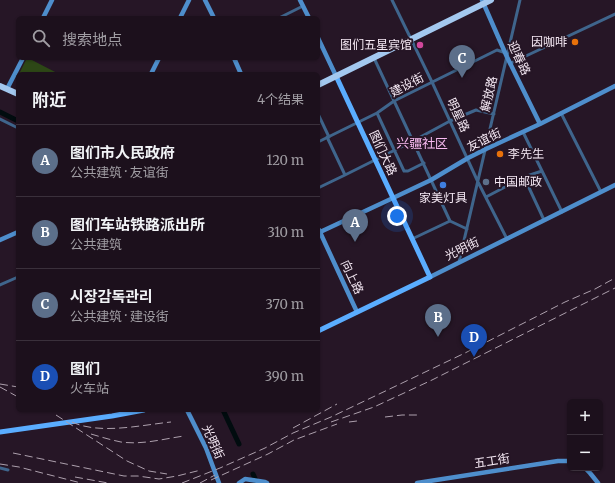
<!DOCTYPE html>
<html lang="zh">
<head>
<meta charset="utf-8">
<style>
  :root { --surface:#1c101c; --page:#291e29; --text:#f1f3f6; --muted:#a09da3; --line:#3a303b; --accent:#f788ec }
  body { margin:0; font-family:Merriweather,"Noto Sans SC","Noto Sans KR",serif; background:var(--page); color:var(--text) }
  .controls { position:absolute; right:12px; bottom:12px; display:grid; overflow:hidden; border-radius:6px; box-shadow:0 1px 3px #0004 }
  .controls button { width:36px; height:36px; display:grid; place-items:center; padding:0; border:0; border-bottom:1px solid var(--line); background:var(--surface); color:var(--text); font:20px sans-serif }
  .you { position:absolute; left:397px; top:216px; width:14px; height:14px; margin:-10px; border:3px solid #fff; border-radius:50%; background:#1a73e8; box-shadow:0 0 0 6px #1a73e833 }
  .badge { display:grid; place-items:center; width:26px; height:26px; border-radius:50%; background:var(--accent); color:#fff; font-size:13px; font-weight:700 }
  .pin { position:absolute; translate:-50% -33px; filter:drop-shadow(0 1px 2px #0008) }
  .pin::after { content:''; position:absolute; top:21px; width:14px; height:12px; background:inherit; clip-path:polygon(0 0,100% 0,50% 100%) }
  .list { margin:0; padding:0; list-style:none }
  h2 { display:flex; justify-content:space-between; align-items:center; height:52px; margin:0; padding:0 16px; font-size:17px }
  h2 small { font-size:13px; font-weight:400; color:var(--muted) }
  .list li { display:grid; grid-template-columns:26px 1fr auto; gap:12px; align-items:center; box-sizing:border-box; height:72px; padding:0 16px; border-top:1px solid var(--line) }
  .list b { display:block; font-size:15px; white-space:nowrap }
  .list p { margin:0; font-size:13px; white-space:nowrap; color:var(--muted) }
  .list em { font-size:13px; font-style:normal; color:var(--muted) }
  .icon { flex:none; width:22px; height:22px; fill:none; stroke:currentColor; stroke-width:2; stroke-linecap:round; stroke-linejoin:round }
  .map { position:relative; flex:none; width:615px; height:483px; overflow:hidden }
  .search { position:absolute; background:var(--surface); box-shadow:0 1px 3px #0004; left:16px; top:16px; width:304px; height:44px; display:flex; align-items:center; gap:10px; box-sizing:border-box; padding:0 14px; border-radius:6px; color:var(--muted); font-size:15px }
  .panel { position:absolute; background:var(--surface); box-shadow:0 1px 3px #0004; left:16px; top:72px; width:304px; height:340px; border-radius:6px }
  .map>svg:first-child { display:block }
</style>
</head>
<body>
<div class="map">
<svg width="615" height="483" viewBox="0 0 615 483">
  <rect width="100%" height="100%" fill="#261626"/>
  <path fill="#2d4716" d="M27,58h1l31,16h-40z"/>
  <g fill="none" stroke-linecap="round" stroke-linejoin="round">
    <path stroke="#010c0f" stroke-width="5" d="M0,112l18,9
      M223,410l16,34
      M253,474l4,9"/>
    <path stroke="#3f658c" stroke-width="3" d="M392,0l40,82 46,100 29,57
      M279,18l24,-12
      M374,58l57,122 19,41
      M511,63l104,-49
      M377,113l27,58h4l16,-8
      M561,113l40,79
      M318,114l11,23
      M0,119l18,9
      M523,132l39,80
      M327,137l18,38
      M318,142l59,-29 17,-12 103,-51 9,3
      M524,177l20,43
      M318,188l27,-13 68,-34 37,-20 26,-11 18,4
      M486,197l38,-20 18,-6
      M412,239l38,-18 17,8
      M459,262l61,-262
      M0,285l18,-8
      M0,468l8,2"/>
    <path stroke="#4e8ecc" stroke-width="4.5" d="M205,0l9,18
      M300,0l9,18
      M482,0l25,57 33,67
      M43,18l9,-18
      M180,18l9,-18
      M318,38l18,38
      M234,58l7,16
      M151,74l8,-16
      M7,89l16,-31
      M319,230l38,82
      M318,233l75,-35 38,-18 37,-22 18,-9 54,-25 75,-38
      M0,240l18,-8
      M430,277l185,-92
      M187,410l19,38 13,35
      M585,468l5,5 8,10
      M239,483l6,-4 20,3 2,1
      M417,483l141,-22h12"/>
    <path stroke="#5aadff" stroke-width="5" d="M318,331l112,-54 -94,-201
      M0,432l112,-16 32,-6"/>
    <path stroke="#a3c8ef" stroke-width="6" d="M318,85l173,-85
      M0,86l18,8"/>
    <path stroke="#ada0ad" stroke-width="1" stroke-dasharray="8 4" stroke-linecap="butt" d="M0,384l18,3
      M0,387l18,10
      M56,415l71,46 22,10 18,3
      M385,417l17,-2h18
      M72,422c28,13 69,3 99,0
      M331,422l43,-15 58,-27 183,-92
      M349,422l8,-1
      M293,428l44,-24
      M91,434c10,3 20,6 30,8 21,3 42,-3 63,-6
      M13,453l111,23h14l21,3 18,-3 24,-6
      M0,464l19,3 62,16
      M75,477l33,6
      M211,480l57,-26 26,-14 43,-16
      M182,483l38,-15 45,-20 28,-15 38,-16 134,-64 100,-51 30,-13 20,-11
      M200,483l15,-8"/>
  </g>
  <g fill="#e8710a" stroke="#261626" stroke-width="1.5">
    <circle cx="575" cy="42" r="4"/>
    <circle cx="500" cy="154" r="4"/>
  </g>
  <circle fill="#d1479c" stroke="#261626" stroke-width="1.5" cx="420" cy="45" r="4"/>
  <circle fill="#5c6f8a" stroke="#261626" stroke-width="1.5" cx="486" cy="182" r="4"/>
  <circle fill="#3f7fe0" stroke="#261626" stroke-width="1.5" cx="443" cy="185" r="4"/>
  <g text-anchor="middle" stroke-width="4" stroke-linejoin="round" paint-order="stroke">
    <g font-size="12" fill="#f6eaf5" stroke="#261626" text-anchor="end">
      <text x="567" y="46">因咖啡</text>
      <text x="412" y="49">图们五星宾馆</text>
      <text x="508" y="158" text-anchor="start">李先生</text>
      <text x="494" y="186" text-anchor="start">中国邮政</text>
      <text x="443" y="202" text-anchor="middle">家美灯具</text>
    </g>
    <g font-size="12" fill="#f6eaf5" stroke="#261626">
      <text transform="translate(519 58) rotate(65)" y="4">迎春路</text>
      <text transform="translate(407 85) rotate(-28)" y="4">建设街</text>
      <text transform="translate(489 94) rotate(-77)" y="4">解放路</text>
      <text transform="translate(458 115) rotate(65)" y="4">明星路</text>
      <text transform="translate(484 140) rotate(-26)" y="4">友谊街</text>
      <text transform="translate(383 153) rotate(65)" y="4">图们大路</text>
      <text transform="translate(462 249) rotate(-26)" y="4">光明街</text>
      <text transform="translate(352 277) rotate(65)" y="4">向上路</text>
      <text transform="translate(213 442) rotate(66)" y="4">光明街</text>
      <text transform="translate(492 461) rotate(-9)" y="4">五工街</text>
    </g>
    <g font-size="13" fill="#f9bbf1" stroke="#261626">
      <text x="422" y="148">兴疆社区</text>
    </g>
  </g>
</svg>
<div class="controls">
<button>+</button>
<button>−</button>
</div>
<div class="you"></div>
<div class="pin badge" style="left:355px;top:242px;background:#5c6f8a">A</div>
<div class="pin badge" style="left:438px;top:337px;background:#5c6f8a">B</div>
<div class="pin badge" style="left:462px;top:78px;background:#5c6f8a">C</div>
<div class="pin badge" style="left:474px;top:357px;background:#1a4fb4">D</div>
<div class="search"><svg class="icon" aria-label="search" viewBox="0 0 24 24"><circle cx="10" cy="10" r="6"/><path d="M15 15l6 6"/></svg>搜索地点</div>
<section class="panel">
<h2>附近<small>4个结果</small></h2>
<ul class="list">
<li><span class="badge" style="background:#5c6f8a">A</span><div><b>图们市人民政府</b><p>公共建筑 · 友谊街</p></div><em>120 m</em></li>
<li><span class="badge" style="background:#5c6f8a">B</span><div><b>图们车站铁路派出所</b><p>公共建筑</p></div><em>310 m</em></li>
<li><span class="badge" style="background:#5c6f8a">C</span><div><b>시장감독관리</b><p>公共建筑 · 建设街</p></div><em>370 m</em></li>
<li><span class="badge" style="background:#1a4fb4">D</span><div><b>图们</b><p>火车站</p></div><em>390 m</em></li>
</ul>
</section>
</div>
</body>
</html>
